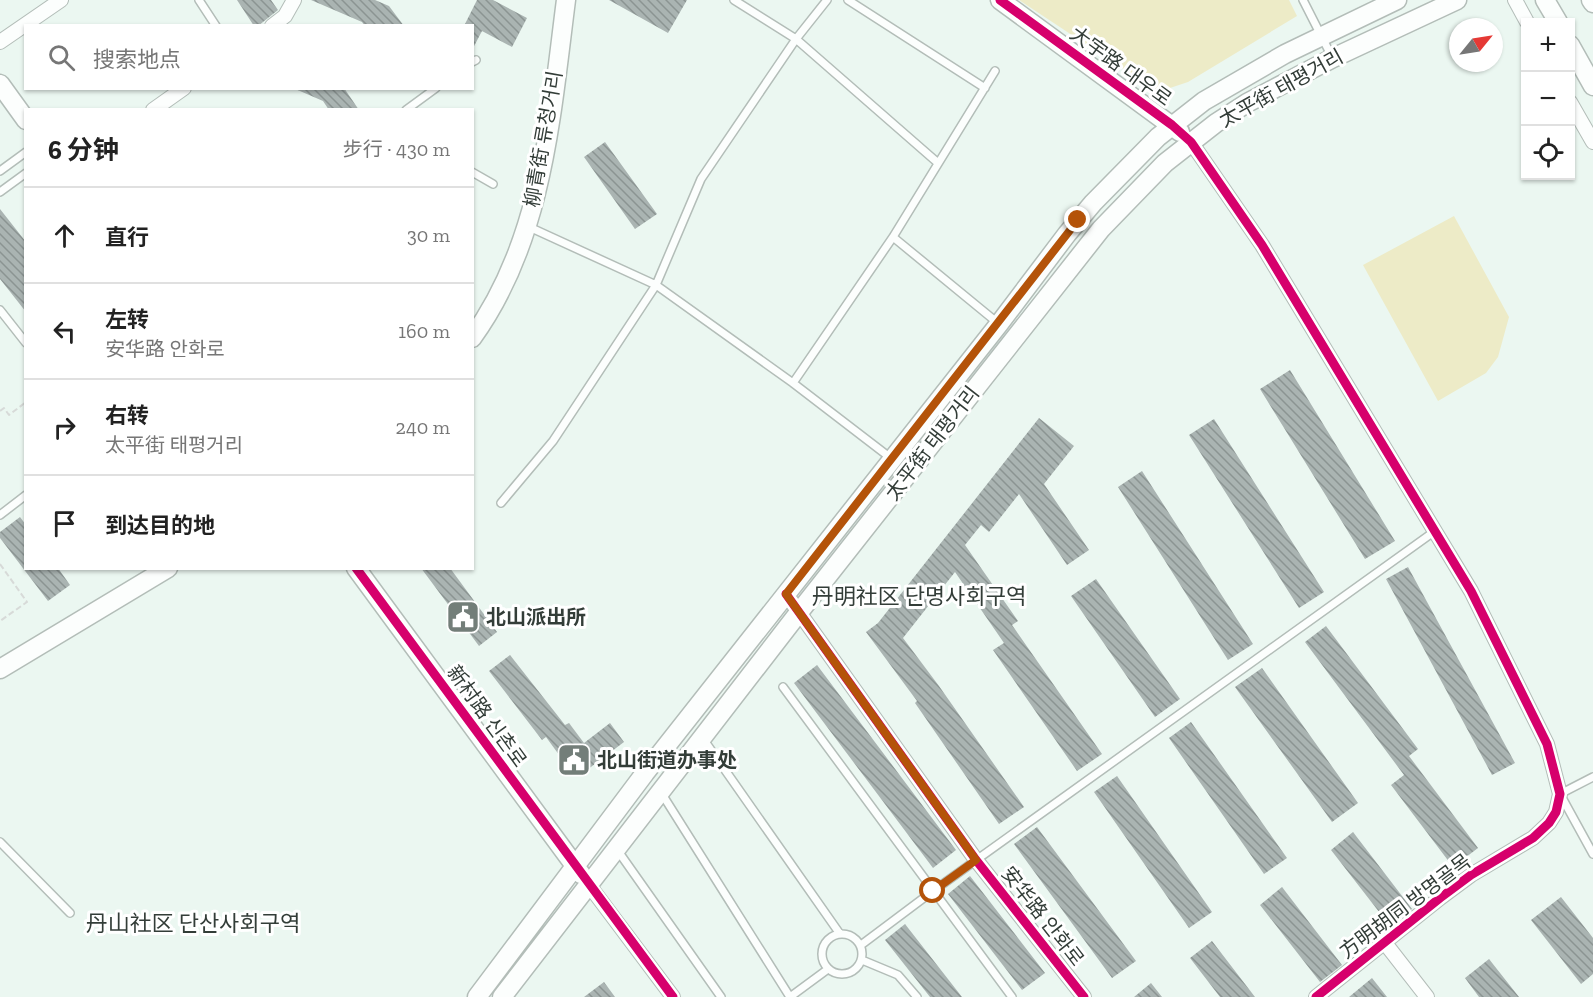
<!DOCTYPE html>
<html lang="zh">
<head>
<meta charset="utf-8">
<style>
  :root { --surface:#fff; --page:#f2f2f2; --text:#222; --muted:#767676; --line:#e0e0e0 }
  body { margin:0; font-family:"Zilla Slab","Noto Sans SC","Noto Sans KR",serif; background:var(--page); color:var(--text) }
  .controls { position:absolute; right:18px; top:18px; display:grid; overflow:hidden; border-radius:0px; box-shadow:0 2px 4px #0004 }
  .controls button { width:54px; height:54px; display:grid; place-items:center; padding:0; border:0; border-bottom:2px solid var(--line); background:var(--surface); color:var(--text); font:30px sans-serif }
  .compass { position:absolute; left:1449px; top:18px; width:54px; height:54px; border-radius:50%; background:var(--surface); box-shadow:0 2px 4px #0004; rotate:60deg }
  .stop { position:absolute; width:18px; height:18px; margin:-14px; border:4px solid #b45309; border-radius:50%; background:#fff }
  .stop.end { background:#b45309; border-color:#fff; box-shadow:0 2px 6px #0008 }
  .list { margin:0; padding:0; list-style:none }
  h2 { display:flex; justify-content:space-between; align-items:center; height:78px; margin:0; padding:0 24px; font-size:26px }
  h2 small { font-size:20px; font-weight:400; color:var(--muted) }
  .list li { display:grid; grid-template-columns:39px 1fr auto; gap:18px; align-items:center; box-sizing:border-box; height:96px; padding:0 24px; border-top:2px solid var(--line) }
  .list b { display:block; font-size:22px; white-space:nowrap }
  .list p { margin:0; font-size:20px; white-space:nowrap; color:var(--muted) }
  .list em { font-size:20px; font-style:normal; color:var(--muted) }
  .icon { flex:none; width:33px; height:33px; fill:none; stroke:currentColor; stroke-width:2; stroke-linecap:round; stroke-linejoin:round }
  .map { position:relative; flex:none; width:1593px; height:997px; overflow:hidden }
  .search { position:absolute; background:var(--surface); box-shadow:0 2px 4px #0004; left:24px; top:24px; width:450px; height:66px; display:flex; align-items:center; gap:15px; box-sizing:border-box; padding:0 21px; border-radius:0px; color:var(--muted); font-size:22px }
  .panel { position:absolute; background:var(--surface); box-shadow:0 2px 4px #0004; left:24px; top:108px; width:450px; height:462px; border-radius:0px }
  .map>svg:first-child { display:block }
</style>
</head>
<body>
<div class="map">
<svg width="1593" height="997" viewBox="0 0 1593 997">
  <defs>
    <pattern id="building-back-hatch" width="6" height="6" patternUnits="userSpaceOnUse" patternTransform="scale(1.5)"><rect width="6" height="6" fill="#aab4b2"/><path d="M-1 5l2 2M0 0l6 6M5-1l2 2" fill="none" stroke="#8b9492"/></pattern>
  </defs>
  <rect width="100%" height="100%" fill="#ebf7f1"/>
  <path fill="#edebc7" d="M1019,0h270l8,16 -109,66 -30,10z
    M1454,216l55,101 -11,40 -12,16 -48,28 -75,-136z"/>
  <path fill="url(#building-back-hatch)" d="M237,0h34l7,10 -20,16h-4z
    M311,0h64l14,6 15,20h-39l-3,-4z
    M477,0h16l34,18 -15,29 -30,-16 -10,19v-24h-8z
    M609,0h78l-19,33z
    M293,88h51l15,22h-30l-6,-9z
    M605,142l52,72 -22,15 -51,-72z
    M0,209l26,33v70l-26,-33z
    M1290,370l105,171 -30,18 -105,-170z
    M1039,418l35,28 -30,38 45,66 -22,15 -48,-71 -30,38 -8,-7 -16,20 53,76 -6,4 90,129 -25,17 -84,-121 11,-7 -49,-71 -52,66 36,48 85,121 -25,17 -84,-121 2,-2 -51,-69 12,-9z
    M1214,419l110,173 -25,16 -110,-173z
    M1142,471l111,173 -25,16 -110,-173z
    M20,517l6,8v43h32l12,17 -22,16 -48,-63v-6z
    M1408,567l107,196 -23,12 -106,-196z
    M421,568h29l47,64 -18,14z
    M1096,579l84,120 -25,18 -84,-121z
    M1326,626l92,123 -9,7 69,92 -25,19 -62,-82 13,-10 -99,-133z
    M510,655l55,70 4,-2 15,20 26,-20 14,19 -41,31 -10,1 -27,-37 -4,3 -53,-69z
    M817,665l139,185 -23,18 -139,-185z
    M1262,668l96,135 -26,19 -97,-135z
    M1191,722l96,136 -23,16 -95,-136z
    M1117,776l95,136 -23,16 -95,-136z
    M1037,827l99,134 -24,17 -98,-134z
    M1353,832l59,77 -22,17 -59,-76z
    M970,876l75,97 -23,17 -74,-96z
    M1282,887l60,78 -22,17 -60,-77z
    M1561,897l32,41v36l-12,10 -50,-64z
    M905,924l57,73h-32l-45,-57z
    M1212,941l43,56h-35l-30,-39z
    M1489,959l30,38h-40l-14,-19z
    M1372,978l15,19h-38z
    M604,982l11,15h-31z
    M1151,983l11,14h-28z"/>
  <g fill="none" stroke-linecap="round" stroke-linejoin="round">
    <defs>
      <path id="lane" d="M199,0l17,26
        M734,0l62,39 142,124
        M848,0l137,88
        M1303,0l29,57
        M472,62l4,-2
        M406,110l30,-22
        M0,171l26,-19
        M472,172l21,12
        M0,192l26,-19
        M527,226l129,59 137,98 99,76
        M893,237l106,87
        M0,310l26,33
        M793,383l100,-146 102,-166
        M501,503l52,-62 103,-156 45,-106 95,-140 31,-39
        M0,515l26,-20
        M783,687l229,310
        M704,740l136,194
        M1593,777l-33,17 33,60
        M662,794l128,203
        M0,842l70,71
        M618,851l103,146
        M822 954a20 20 0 1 1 40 0a20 20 0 1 1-40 0Z
        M861,945l72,-54 502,-360
        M862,960l36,15 19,22
        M790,997l38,-28"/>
      <path id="street" d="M1515,0l12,22
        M272,26l13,-10 9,-16
        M0,42l61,-42
        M1570,102l23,40
        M153,110l31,-22
        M1191,142l71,103 209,346 76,153 13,50 -4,18 -7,11 -16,15 -62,37 -31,23 -124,99
        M786,594l190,266 108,137
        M589,885l84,112
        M1385,943l42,54"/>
      <path id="secondary" d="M1000,0l180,132
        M1545,0l13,22
        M1591,0l2,3
        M1570,45l23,41
        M0,84l26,36
        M472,338c71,-98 79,-222 94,-338
        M356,568l225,306
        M0,669l168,-101
        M477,997l168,-224 354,-449 68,-90 26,-31 65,-66 46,-36 81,-47 112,-54
        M502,997l298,-386 301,-382 64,-66 51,-40 31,-20 86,-45 124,-58"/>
    </defs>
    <use href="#lane" stroke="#b3bdb8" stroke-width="10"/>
    <use href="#street" stroke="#b3bdb8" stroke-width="16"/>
    <use href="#secondary" stroke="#b3bdb8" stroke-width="21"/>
    <path stroke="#d7dad8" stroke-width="2" stroke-dasharray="6 3" stroke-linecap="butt" d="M0,411l4,-3 5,7 17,-13
      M0,564l27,38 -27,19"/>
    <use href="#lane" stroke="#fcfefd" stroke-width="7"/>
    <use href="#street" stroke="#fcfefd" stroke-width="14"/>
    <use href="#secondary" stroke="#fcfefd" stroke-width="18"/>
    <defs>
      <path id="cycleway" d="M1000,0l172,125 19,17 71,103 209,346 76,153 13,50 -4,18 -7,11 -16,15 -62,37 -31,23 -124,99
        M356,568l317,429
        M786,594l190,266 108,137"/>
    </defs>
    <use href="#cycleway" stroke="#fff" stroke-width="13"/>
    <use href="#cycleway" stroke="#d6006c" stroke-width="9"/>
  </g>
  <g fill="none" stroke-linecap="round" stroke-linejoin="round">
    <path stroke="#b45309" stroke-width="8" d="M933,891l43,-31 -190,-266 292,-374"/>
  </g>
  <defs>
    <symbol id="civic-square" viewBox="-11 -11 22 22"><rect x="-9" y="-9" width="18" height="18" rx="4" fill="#737e79" stroke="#fff"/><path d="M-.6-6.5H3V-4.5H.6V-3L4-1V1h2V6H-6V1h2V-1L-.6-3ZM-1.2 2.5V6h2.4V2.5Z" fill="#fff"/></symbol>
  </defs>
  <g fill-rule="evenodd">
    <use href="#civic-square" x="444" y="598" width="38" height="38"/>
    <use href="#civic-square" x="555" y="741" width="38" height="38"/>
  </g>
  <g text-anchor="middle" stroke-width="6" stroke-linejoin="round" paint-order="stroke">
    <g font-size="20" fill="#333d38" stroke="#fff">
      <text transform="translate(1121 66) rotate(36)" y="7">大宇路 대우로</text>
      <text transform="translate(1281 88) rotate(-29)" y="7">太平街 태평거리</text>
      <text transform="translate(543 139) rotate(-80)" y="7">柳青街 류청거리</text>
      <text transform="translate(932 443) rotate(-52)" y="7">太平街 태평거리</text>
      <text transform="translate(487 716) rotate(54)" y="7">新村路 신촌로</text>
      <text transform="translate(1405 906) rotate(-37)" y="7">方明胡同 방명골목</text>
      <text transform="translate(1043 916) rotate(52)" y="7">安华路 안화로</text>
    </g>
    <g font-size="20" font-weight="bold" fill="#333d38" stroke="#fff" text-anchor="start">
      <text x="486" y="624">北山派出所</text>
      <text x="597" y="767">北山街道办事处</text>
    </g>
    <g font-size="22" fill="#333d38" stroke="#fff">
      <text x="919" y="604">丹明社区 단명사회구역</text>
      <text x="193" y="931">丹山社区 단산사회구역</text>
    </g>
  </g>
</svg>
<div class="controls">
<button>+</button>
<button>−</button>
<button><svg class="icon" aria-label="locate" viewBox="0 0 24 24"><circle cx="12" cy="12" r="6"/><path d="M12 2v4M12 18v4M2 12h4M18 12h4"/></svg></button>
</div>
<svg class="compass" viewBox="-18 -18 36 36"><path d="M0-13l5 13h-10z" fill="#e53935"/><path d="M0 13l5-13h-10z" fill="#767676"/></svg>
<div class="stop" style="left:933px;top:891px"></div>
<div class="stop end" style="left:1078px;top:220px"></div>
<div class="search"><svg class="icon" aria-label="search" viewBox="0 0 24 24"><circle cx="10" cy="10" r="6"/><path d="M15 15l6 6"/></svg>搜索地点</div>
<section class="panel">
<h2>6 分钟<small>步行 · 430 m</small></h2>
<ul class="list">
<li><svg class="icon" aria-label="ahead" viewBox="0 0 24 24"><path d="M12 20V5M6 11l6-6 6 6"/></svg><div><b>直行</b></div><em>30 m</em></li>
<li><svg class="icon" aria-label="left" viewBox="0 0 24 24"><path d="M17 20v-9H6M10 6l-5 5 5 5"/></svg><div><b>左转</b><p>安华路 안화로</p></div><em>160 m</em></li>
<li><svg class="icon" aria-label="right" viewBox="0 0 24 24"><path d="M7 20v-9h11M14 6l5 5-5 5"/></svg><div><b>右转</b><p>太平街 태평거리</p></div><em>240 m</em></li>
<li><svg class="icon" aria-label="arrive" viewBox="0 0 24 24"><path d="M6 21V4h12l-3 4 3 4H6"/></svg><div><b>到达目的地</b></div></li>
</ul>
</section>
</div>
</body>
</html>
